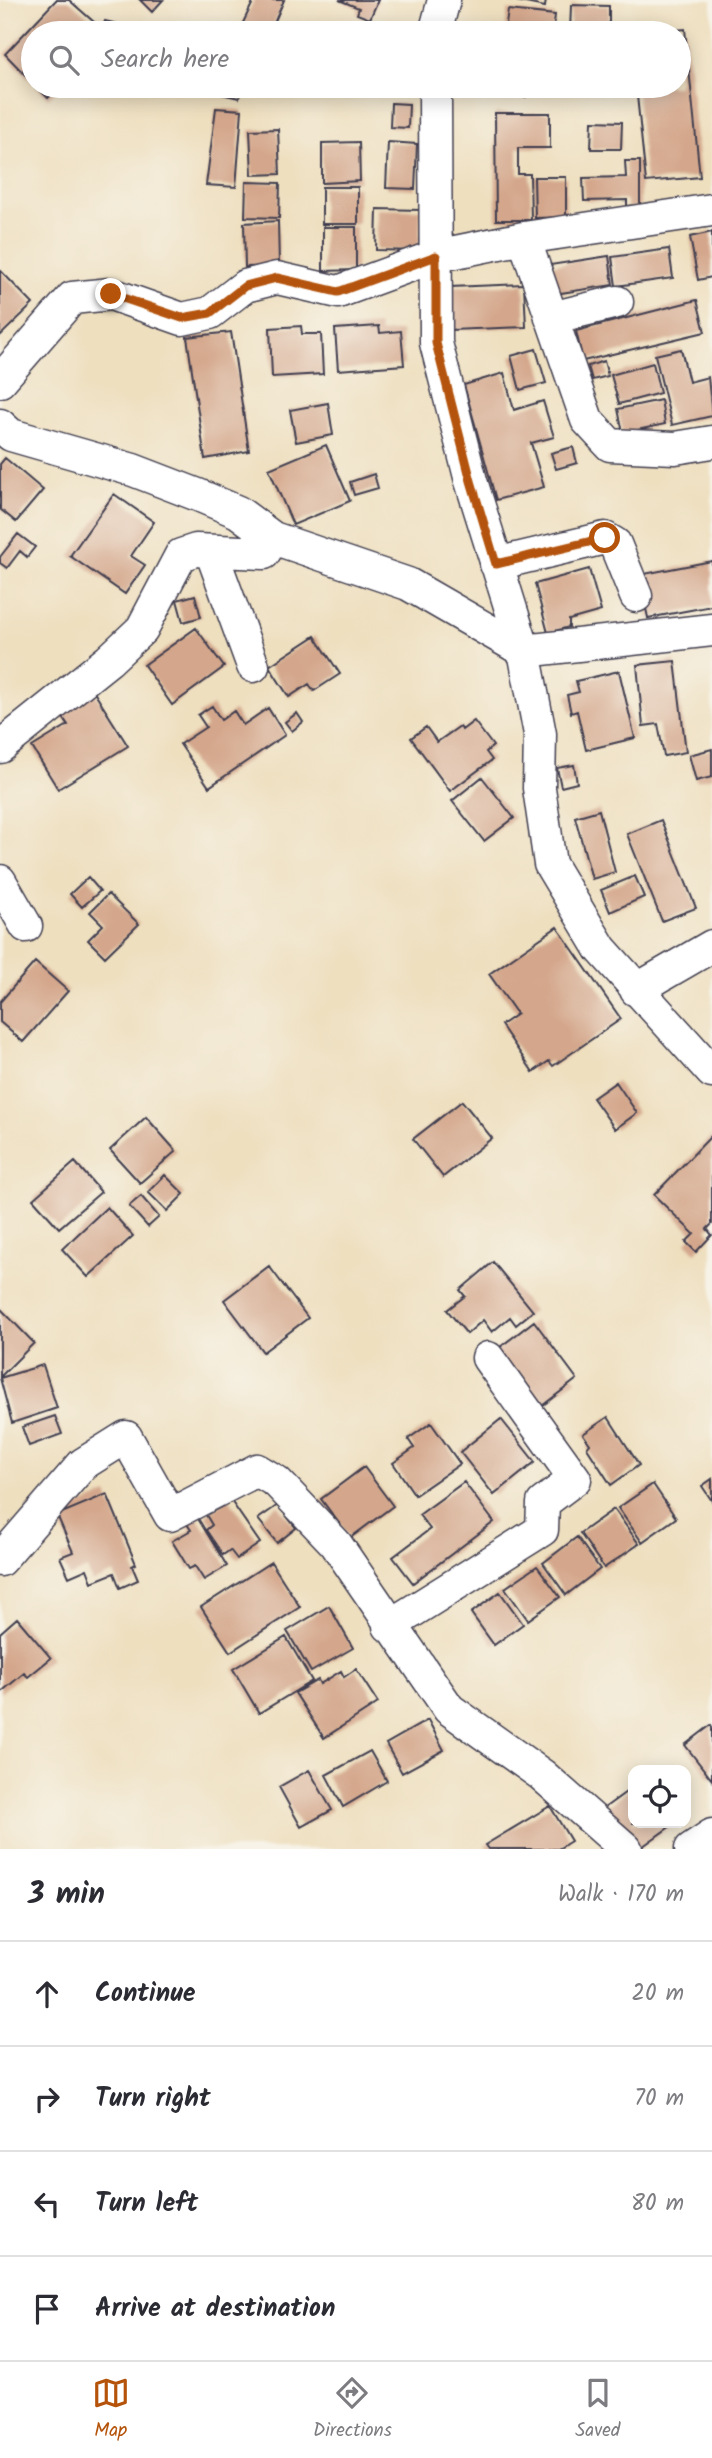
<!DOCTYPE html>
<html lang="en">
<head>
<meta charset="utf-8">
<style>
  :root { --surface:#fff; --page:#f2f2f3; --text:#2b2b33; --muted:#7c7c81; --line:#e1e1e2; --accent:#b45309 }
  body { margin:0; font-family:Kalam,sans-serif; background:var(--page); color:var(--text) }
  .controls { position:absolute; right:21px; bottom:21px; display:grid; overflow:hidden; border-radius:14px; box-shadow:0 4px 18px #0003 }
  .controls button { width:63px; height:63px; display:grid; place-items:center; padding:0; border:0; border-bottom:2px solid var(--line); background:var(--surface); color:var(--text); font:35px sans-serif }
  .stop { position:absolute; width:21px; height:21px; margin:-16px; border:5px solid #b45309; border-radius:50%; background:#fff }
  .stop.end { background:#b45309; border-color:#fff; box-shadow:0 2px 7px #0008 }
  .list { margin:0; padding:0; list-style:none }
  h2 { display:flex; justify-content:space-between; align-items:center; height:91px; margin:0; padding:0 28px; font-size:30px }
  h2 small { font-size:23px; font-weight:400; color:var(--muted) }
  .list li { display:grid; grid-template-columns:46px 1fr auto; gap:21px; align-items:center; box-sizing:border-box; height:105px; padding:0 28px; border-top:2px solid var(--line) }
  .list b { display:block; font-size:26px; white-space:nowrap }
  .list em { font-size:23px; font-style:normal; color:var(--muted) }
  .icon { flex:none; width:38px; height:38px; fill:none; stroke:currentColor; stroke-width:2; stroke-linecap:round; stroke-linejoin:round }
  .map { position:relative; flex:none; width:712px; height:1849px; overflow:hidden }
  .search { position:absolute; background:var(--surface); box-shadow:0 4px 18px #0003; left:21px; right:21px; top:21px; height:77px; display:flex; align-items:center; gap:18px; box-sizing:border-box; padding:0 24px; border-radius:38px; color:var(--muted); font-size:26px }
  .sheet { height:511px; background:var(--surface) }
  nav { display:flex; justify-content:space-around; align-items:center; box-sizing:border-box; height:98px; border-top:2px solid var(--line); background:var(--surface); font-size:19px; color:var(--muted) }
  nav a { display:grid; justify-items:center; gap:4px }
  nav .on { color:var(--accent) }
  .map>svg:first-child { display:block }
</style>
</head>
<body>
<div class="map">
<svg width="712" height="1849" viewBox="0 0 712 1849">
  <rect width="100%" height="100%" fill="#f7f3e8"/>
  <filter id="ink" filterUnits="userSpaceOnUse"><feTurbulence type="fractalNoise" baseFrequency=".0143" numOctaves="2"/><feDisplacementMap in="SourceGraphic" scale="14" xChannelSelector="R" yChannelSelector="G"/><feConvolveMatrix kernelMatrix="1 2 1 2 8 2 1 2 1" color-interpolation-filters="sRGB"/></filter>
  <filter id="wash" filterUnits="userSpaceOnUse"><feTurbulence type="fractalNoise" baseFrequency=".00686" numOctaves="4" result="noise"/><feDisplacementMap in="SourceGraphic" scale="28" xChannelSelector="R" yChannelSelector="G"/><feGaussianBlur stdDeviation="1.57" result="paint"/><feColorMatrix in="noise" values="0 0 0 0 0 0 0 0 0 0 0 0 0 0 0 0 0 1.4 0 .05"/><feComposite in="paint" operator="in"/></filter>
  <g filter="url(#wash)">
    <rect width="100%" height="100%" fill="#eedfbf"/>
    <g id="blocks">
      <path fill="#d4a78c" d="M56,0h13l33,29 3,-8 50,12h-122v50l-28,-29z
        M140,0h23l-11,12z
        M254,0h30l-14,33h-20l-10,-4z
        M339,0h39l-8,19 -13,-5 2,-6z
        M511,0h35l-1,7z
        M571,5l38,1v27l-39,-1z
        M508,10l47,5 -2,18 -48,-2z
        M372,26h40v7h-41z
        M685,29l15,148 -54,5 -10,-96h43v-53l-15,-2z
        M36,86h25l-13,12z
        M187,86h56l-4,12z
        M321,86h29l-2,10 -27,-5z
        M371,86h40v6l-40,-1z
        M495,86h32l-1,11 -31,-2z
        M582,86h34v6l-34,-1z
        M391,103l18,1 -1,24 -18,-1z
        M216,108l26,2 -6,77 -30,-2z
        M495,113h55v35h-32v26h12l1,46h-35z
        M592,121l30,1 -1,27h-30z
        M278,129l2,45 -28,1 -2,-45z
        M359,142l1,39 -38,2v-40z
        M388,142l29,2 -2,45 -29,-1z
        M625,161h15v46l-13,1v-8l-43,1 -1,-23 43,-1z
        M534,177h32v40l-31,1z
        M246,182l34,1 -1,35 -34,-1z
        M322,187h36v37h-36z
        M377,209l44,1 -2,41 -43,-1z
        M278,221l1,45 -34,1 -1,-44z
        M323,227h33v43l-33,1z
        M712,232v45l-14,3 -8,-43z
        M669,249l4,29 -57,8 -4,-29z
        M609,256l4,29 -59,9 -4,-29z
        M0,270l33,34 -33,32z
        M524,284l2,43 -75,3 -1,-43z
        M697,300l8,32 -122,29 -7,-30z
        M301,326l1,8h19l2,40 -51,3 -2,-49z
        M379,326l1,7 21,-2 3,34 -66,5 -3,-41z
        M231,332l18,119 -44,8 -18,-122z
        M536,349l10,34 -26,7 -9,-34z
        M681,349l8,33 19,-5 4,39 -40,9 -17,-70z
        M604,361l4,15 -16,4 -4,-14z
        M653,363l7,30 -41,11 -8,-29z
        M504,373l10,37 29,-9 11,36 -23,6 13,44 -48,13 -32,-115z
        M661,400l4,24 -42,9 -5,-24z
        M328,403l5,32 -37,7 -6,-32z
        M326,445l24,56 -57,24 -24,-56z
        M573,447l4,16 -21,6 -5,-16z
        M5,458l38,32 -27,32 -16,-13v-45z
        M374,474l4,14 -24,7 -4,-13z
        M114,494l40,28 -23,34 14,9 -20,29 -55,-38z
        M18,534l17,13 -8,10 -7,-6 -13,17 -7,-5v-6z
        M712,561v45l-64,12 -9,-43z
        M589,569l12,42 -32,9v7l-21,6 -13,-49z
        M195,595l6,22 -18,5 -6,-22z
        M196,628l28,39 -52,38 -28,-40z
        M315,636l25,38 -26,17 -5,-7 -20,13 -20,-31z
        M675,661l11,91 -22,4 -6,-32 -15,2 -6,-61z
        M619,671l16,67 -49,12 -9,-39 -6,2 -4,-18 12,-3 -3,-11z
        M92,689l36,57 -70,43 -26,-42 36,-22 -10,-15z
        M212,706l9,14 13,-9 9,14 25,-17 17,27 -76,52 -29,-43 26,-17 -8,-12z
        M297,713l6,9 -11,9 -7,-9z
        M474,721l19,25 -7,6 6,8 -42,31 -39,-53 15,-11 11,15 23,-16 2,4z
        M712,749v28l-16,4 -7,-26z
        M574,765l3,18 -16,4 -4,-19z
        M482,777l32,41 -30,23 -32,-40z
        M599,810l16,62 -23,7 -17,-62z
        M661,820l35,88 -34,13 -35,-87z
        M635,876l9,21 -34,15 -9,-22z
        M88,877l12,14 -18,16 -12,-13z
        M108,894l31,30 -34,33 -17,-17 15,-15 -13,-13z
        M557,927l64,92 -68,47 -4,-5 -16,11 -32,-47 16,-11 -28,-40z
        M35,962l33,29 -45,51 -23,-20v-20z
        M616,1082l21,31 -22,16 -22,-31z
        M462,1101l30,37 -49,39 -30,-38z
        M146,1117l30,34 -36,32 -30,-33z
        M712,1135v89l-5,5 5,6 -16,17 -10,-10 8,-8 -40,-39z
        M75,1162l26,30 -42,36 -26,-29z
        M165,1175l19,19 -17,17 -19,-19z
        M141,1196l18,21 -11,10 -19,-21z
        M107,1207l26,29 -45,41 -26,-28z
        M493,1262l40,49 -17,14 -6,-8 -18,15 -9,-12 -16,14 -20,-24 18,-14 -5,-6z
        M269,1266l39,52 -45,34 -39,-52z
        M0,1308l34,35 -34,34z
        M534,1321l43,58 -39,30 -43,-58z
        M43,1365l14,43 -45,15 -12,-45z
        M55,1416l7,18 -33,12 -7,-19z
        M608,1417l31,48 -28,20 -24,-37 3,-4 -7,-10z
        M501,1419l34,43 -41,33 -34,-43z
        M431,1423l29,41 -45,31 -22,-32 21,-15 -6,-9z
        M364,1467l29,39 -43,32 -29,-39z
        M712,1479v22l-10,-15z
        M464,1482l30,40 -81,61 -20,-26 37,-28 -11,-14z
        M653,1484l23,34 -34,24 -24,-34z
        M107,1494l29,70 -4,2 6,14 -18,8 -6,-15 -22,9 -5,-13 -18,8 -9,-20 13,-5 -16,-37z
        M229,1498l31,45 -23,16 -7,-9 -7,5 -17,-25 6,-5 -6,-10z
        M278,1505l18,23 -19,15 -19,-24z
        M614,1509l25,35 -35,24 -24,-35z
        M197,1517l30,49 -23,14 -9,-14 -6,3 -17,-28 19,-11 -4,-6z
        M577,1537l23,32 -34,26 -23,-32z
        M271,1562l29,45 -70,45 -29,-45z
        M537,1566l23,31 -32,23 -23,-32z
        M500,1592l23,32 -29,21 -23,-32z
        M329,1606l24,42 -42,24 -24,-41z
        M17,1618l34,40 -23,19 -4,-4 -24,20v-60z
        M286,1637l26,44 -53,32 -26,-44z
        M356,1669l22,34 -54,35 -29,-45 23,-13 2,4 21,-13 3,6z
        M428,1720l16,30 -42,23 -16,-29z
        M711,1725l1,2v53l-27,-35z
        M370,1751l17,30 -44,26 -17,-32z
        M309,1770l23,40 -31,17 -22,-40z
        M633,1787v36h42l-36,26 -39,-38z
        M550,1806l21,35 -13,8h-70l-3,-4z"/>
    </g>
  </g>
  <g filter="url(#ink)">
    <use href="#blocks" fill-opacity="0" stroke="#413e4f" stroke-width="2"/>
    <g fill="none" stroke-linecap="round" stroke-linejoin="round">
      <defs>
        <path id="minor" d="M435,33l9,-33
          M435,86l1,257 35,138 53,170 16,83 -1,54 11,76 51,85 111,123
          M524,238l63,182 23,25 65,3 37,-6
          M551,318l66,-16
          M0,381l72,-83 39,-4 71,25 28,-6 35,-27 32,-8 61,14 98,-36 88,-18 188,-28
          M0,425l11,10 122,35 65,25 40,17 35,26 135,46 116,67 188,-21
          M211,551l42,115
          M496,564l109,-26 10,6 21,52
          M0,747l109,-87 33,-31 39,-74 15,-5 68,3 9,-15
          M0,881l26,45
          M636,990l76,-44
          M0,1560l83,-96 43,-27 44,78 87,-45 20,12 59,62 113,165 93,66 84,74
          M389,1626l153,-96 1,-27 32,-24 -87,-121
          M691,1849l21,-14"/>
      </defs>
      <use href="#minor" stroke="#413e4f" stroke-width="35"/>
      <use href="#minor" stroke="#fff" stroke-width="32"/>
    </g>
  </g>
  <g fill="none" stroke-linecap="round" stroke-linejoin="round" filter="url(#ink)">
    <path stroke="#b45309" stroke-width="9" d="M111,294l71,24 28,-5 35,-27 32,-8 61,14 98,-36v87l35,138 25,83 109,-26"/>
  </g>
</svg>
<div class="controls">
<button><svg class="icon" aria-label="locate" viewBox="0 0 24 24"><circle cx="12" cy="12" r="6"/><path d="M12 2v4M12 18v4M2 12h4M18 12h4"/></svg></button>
</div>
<div class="stop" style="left:605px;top:538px"></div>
<div class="stop end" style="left:111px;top:294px"></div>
<div class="search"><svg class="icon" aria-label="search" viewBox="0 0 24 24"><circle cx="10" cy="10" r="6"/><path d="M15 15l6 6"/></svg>Search here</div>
</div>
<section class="sheet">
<h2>3 min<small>Walk · 170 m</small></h2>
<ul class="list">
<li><svg class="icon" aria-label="ahead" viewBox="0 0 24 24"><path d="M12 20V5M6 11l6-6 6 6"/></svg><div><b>Continue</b></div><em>20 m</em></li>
<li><svg class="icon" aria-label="right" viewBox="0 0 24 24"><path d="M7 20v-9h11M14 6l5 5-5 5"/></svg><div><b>Turn right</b></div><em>70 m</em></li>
<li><svg class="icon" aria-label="left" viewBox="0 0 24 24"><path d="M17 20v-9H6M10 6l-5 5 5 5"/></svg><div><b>Turn left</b></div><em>80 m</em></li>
<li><svg class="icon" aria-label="arrive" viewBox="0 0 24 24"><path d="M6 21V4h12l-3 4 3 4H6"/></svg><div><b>Arrive at destination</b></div></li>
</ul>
</section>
<nav>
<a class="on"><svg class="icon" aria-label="map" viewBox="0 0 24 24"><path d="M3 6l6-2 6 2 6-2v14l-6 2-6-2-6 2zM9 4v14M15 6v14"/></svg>Map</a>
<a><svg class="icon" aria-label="directions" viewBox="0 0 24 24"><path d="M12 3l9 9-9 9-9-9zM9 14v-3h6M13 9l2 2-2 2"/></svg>Directions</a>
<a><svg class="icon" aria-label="saved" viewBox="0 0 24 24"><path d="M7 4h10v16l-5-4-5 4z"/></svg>Saved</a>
</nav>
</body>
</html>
